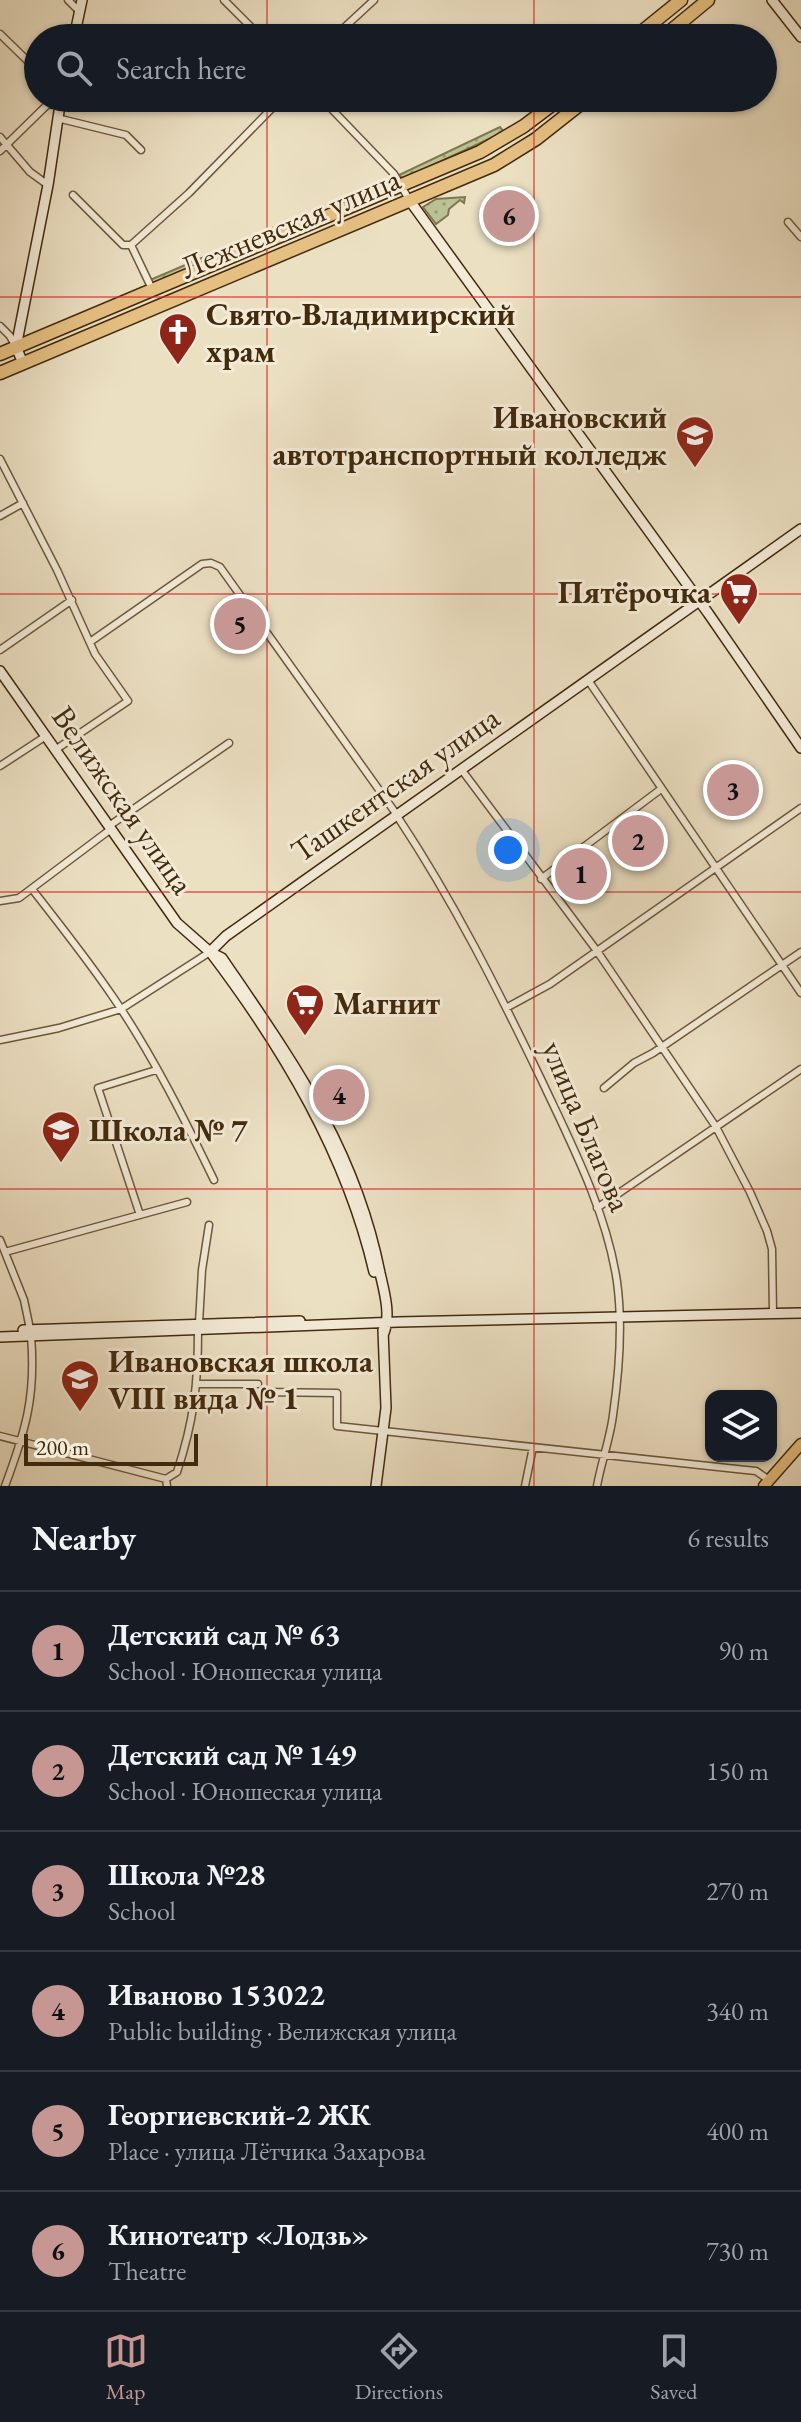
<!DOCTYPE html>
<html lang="en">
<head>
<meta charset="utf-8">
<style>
  :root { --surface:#171b24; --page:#242831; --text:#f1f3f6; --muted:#9ea1a6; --line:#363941; --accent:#c59692 }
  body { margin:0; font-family:"EB Garamond",serif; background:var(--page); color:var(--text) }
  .controls { position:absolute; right:24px; bottom:24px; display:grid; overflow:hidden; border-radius:16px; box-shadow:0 2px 6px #0004 }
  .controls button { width:72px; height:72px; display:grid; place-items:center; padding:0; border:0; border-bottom:2px solid var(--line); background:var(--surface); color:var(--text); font:40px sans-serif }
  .scale { position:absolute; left:24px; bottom:20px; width:174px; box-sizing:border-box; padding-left:8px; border:4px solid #422a0c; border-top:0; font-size:22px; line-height:28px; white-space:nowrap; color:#422a0c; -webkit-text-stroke:6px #f3ebd8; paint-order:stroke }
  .you { position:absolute; left:508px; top:850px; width:28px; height:28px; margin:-20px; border:6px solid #fff; border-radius:50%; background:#1a73e8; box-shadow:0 0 0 12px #1a73e833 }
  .badge { display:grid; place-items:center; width:52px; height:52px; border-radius:50%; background:var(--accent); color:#111; font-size:26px; font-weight:700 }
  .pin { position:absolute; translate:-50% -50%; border:4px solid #fff; box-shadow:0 2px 8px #0006 }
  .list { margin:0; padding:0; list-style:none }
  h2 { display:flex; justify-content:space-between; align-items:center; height:104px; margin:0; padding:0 32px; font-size:34px }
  h2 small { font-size:26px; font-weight:400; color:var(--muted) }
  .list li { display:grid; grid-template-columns:52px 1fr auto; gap:24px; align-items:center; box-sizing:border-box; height:120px; padding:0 32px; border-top:2px solid var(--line) }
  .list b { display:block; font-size:30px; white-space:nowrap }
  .list p { margin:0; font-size:26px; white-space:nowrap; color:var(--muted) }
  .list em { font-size:26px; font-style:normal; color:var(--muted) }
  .icon { flex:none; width:44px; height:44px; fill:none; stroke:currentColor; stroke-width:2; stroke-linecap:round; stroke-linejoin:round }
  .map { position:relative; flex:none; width:801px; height:1486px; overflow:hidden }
  .search { position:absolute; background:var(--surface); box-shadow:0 2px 6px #0004; left:24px; right:24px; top:24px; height:88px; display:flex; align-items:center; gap:20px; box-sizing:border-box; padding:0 28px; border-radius:44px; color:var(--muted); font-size:30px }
  .sheet { height:824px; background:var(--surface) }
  nav { display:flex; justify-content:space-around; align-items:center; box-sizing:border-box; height:112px; border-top:2px solid var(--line); background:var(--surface); font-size:22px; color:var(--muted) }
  nav a { display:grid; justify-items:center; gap:4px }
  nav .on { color:var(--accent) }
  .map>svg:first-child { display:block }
</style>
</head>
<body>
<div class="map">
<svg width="801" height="1486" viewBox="0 0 801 1486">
  <defs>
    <pattern id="grass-dots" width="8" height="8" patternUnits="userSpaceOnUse" patternTransform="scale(2)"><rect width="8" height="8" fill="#bbc192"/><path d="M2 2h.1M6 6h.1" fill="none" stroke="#9a9d76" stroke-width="1.8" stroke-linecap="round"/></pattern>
  </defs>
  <rect width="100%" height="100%" fill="#ece0c3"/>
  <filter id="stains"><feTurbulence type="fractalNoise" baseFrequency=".0025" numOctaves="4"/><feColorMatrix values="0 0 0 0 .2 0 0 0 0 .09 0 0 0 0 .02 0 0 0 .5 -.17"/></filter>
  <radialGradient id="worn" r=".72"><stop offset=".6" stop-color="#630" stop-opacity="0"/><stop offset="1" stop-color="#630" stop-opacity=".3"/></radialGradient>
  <path fill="url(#grass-dots)" stroke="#7e764f" stroke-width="2" d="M500,127l4,5 -101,47 -4,-4z
    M465,197l-1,6 -4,-3 -11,9 -1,6 -12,9 -13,-17 13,-8z
    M272,228l1,5 -121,51 -2,-4z"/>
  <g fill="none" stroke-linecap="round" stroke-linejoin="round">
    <defs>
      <path id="street" d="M68,0l11,11
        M224,0l38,38
        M0,34l38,37
        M333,38l41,-38
        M321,98l73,76 16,27
        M57,118l69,17 15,15
        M0,137l30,35 18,13
        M0,151l47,-46 13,-1
        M73,195l50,50h8l22,46
        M788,222l13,15
        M131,245l58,-52 93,-95
        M0,326l10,10 6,11
        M0,459l57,111 38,84 33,47 -73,49
        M0,516l23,-13
        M90,642l112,-78 9,-1 9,4 177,248
        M0,650l72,-50
        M590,683l211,310
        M0,766l46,-30
        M464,773l133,178 119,176 34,65 17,39 5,18 1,64
        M399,819c55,83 99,171 142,260 30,64 66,133 76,203 6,43 2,91 -4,133 -3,24 -12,48 -16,71
        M109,826l120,-83
        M541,879l120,-90
        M32,889c28,36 56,71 81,108 39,57 71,121 101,183
        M0,901l19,-3 92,-69
        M506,1008l44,-24 251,-176
        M0,1040l59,-12 62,-19 89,-57
        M604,1088l30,-25 19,-10 148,-101
        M597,1208l204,-139
        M140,1215l-42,-127 58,-18
        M0,1240l24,60 6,29
        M5,1252l182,-50
        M199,1323l3,-53 7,-45
        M198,1384h60
        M263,1392l74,1v33l409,44 10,1 13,9
        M0,1436l166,43
        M5,1486c21,-56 31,-91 26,-150
        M167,1486l-1,-7 11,-7c17,-51 21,-88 21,-141
        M525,1486l8,-39"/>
      <path id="secondary" d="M772,0l29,37
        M74,38l8,-38
        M410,201l298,412 93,135
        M23,363l-7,-16 32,-162 13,-87
        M0,671l177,252 33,29 12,6c70,103 133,189 158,315 4,18 11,41 4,60
        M210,952l16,-16 575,-407
        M211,953c72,95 136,202 163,319
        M23,1330l277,-9
        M0,1337l398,-15 403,-9
        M376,1486l10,-78 -3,-78"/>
      <path id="primary" d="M764,1486l37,-42"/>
      <path id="highway" d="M634,38l47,-38
        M662,38l46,-38
        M0,354l480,-202 44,-26 37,-28
        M0,373l494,-208 42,-26 52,-41"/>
    </defs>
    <use href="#street" stroke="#6c583a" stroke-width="9"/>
    <use href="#secondary" stroke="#422a0c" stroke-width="12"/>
    <use href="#primary" stroke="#422a0c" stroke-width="13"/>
    <use href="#highway" stroke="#422a0c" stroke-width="15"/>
    <use href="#street" stroke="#f3ebd8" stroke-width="6"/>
    <use href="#secondary" stroke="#f3ebd8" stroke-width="9"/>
    <use href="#primary" stroke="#e6c082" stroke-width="10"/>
    <use href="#highway" stroke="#e6c082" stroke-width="12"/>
  </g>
  <path fill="none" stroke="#d62828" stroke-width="2" stroke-opacity="0.55" d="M267,0v38M534,0v38M267,98v1388M534,98v1388M0,297h801M0,594h801M0,892h801M0,1189h801"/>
  <defs>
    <symbol id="church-pin" viewBox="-11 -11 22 30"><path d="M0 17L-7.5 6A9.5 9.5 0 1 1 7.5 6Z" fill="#8f2418" stroke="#f3ebd8"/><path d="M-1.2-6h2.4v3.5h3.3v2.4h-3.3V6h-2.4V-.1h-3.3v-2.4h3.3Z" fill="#fff"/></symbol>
    <symbol id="university-pin" viewBox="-11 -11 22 30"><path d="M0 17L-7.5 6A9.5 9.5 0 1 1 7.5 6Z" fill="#8f2418" stroke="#f3ebd8"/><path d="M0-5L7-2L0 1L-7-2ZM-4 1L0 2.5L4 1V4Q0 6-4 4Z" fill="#fff"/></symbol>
    <symbol id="supermarket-pin" viewBox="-11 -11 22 30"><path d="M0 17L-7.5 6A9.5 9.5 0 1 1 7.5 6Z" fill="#8f2418" stroke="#f3ebd8"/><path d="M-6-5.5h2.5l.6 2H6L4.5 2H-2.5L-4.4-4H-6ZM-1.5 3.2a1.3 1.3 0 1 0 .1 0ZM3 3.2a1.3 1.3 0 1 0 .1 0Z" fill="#fff"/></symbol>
    <symbol id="school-pin" viewBox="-11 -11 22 30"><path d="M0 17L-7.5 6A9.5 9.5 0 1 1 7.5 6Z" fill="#8f2418" stroke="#f3ebd8"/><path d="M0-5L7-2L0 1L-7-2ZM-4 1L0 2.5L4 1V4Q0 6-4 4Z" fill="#fff"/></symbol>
  </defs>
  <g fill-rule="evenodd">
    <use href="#church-pin" x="156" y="310" width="44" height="60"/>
    <use href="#university-pin" x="673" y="413" width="44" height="60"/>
    <use href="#supermarket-pin" x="717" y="570" width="44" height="60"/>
    <use href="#supermarket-pin" x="283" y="981" width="44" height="60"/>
    <use href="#school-pin" x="39" y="1108" width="44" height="60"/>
    <use href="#school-pin" x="58" y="1357" width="44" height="60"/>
  </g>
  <g text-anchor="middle" stroke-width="6" stroke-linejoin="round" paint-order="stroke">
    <g font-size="32" fill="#422a0c" stroke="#f3ebd8">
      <text transform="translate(290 223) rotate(-23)" y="11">Лежневская улица</text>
      <text transform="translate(395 784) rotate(-35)" y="11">Ташкентская улица</text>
      <text transform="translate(123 800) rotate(55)" y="11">Велижская улица</text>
      <text transform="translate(587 1126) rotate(67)" y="11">улица Благова</text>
    </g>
    <g font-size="32" font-weight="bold" fill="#422a0c" stroke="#f3ebd8" text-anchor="start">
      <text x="206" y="325">Свято-Владимирский<tspan x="206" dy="37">храм</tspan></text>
      <text x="667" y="428" text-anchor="end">Ивановский<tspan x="667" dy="37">автотранспортный колледж</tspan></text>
      <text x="711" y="603" text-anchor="end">Пятёрочка</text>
      <text x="333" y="1014">Магнит</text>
      <text x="89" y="1141">Школа № 7</text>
      <text x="108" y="1372">Ивановская школа<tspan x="108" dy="37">VIII вида № 1</tspan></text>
    </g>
  </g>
  <rect width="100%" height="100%" filter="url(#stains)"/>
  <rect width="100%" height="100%" fill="url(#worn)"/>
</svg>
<div class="controls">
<button><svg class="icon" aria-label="layers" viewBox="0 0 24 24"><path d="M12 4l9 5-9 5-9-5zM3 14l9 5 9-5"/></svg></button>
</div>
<div class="scale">200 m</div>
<div class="you"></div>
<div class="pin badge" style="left:581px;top:874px">1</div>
<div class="pin badge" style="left:638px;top:841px">2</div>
<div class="pin badge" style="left:733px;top:790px">3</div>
<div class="pin badge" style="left:339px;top:1095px">4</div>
<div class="pin badge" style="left:240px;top:624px">5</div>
<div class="pin badge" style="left:509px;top:216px">6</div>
<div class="search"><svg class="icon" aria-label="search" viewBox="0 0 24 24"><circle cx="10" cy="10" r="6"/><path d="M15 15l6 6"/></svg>Search here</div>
</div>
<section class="sheet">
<h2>Nearby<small>6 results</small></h2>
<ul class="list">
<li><span class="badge">1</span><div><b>Детский сад № 63</b><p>School · Юношеская улица</p></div><em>90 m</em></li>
<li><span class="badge">2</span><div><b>Детский сад № 149</b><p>School · Юношеская улица</p></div><em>150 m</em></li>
<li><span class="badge">3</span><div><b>Школа №28</b><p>School</p></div><em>270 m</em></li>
<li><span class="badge">4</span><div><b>Иваново 153022</b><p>Public building · Велижская улица</p></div><em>340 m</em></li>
<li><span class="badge">5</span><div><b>Георгиевский-2 ЖК</b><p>Place · улица Лётчика Захарова</p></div><em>400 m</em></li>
<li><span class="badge">6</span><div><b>Кинотеатр «Лодзь»</b><p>Theatre</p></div><em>730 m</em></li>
</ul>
</section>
<nav>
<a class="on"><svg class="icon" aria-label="map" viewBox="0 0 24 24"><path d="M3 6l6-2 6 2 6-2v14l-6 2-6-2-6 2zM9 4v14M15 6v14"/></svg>Map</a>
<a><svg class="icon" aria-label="directions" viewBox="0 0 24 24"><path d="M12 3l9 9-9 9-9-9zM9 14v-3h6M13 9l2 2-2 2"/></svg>Directions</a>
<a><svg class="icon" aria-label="saved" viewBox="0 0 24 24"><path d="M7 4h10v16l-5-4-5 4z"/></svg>Saved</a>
</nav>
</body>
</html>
